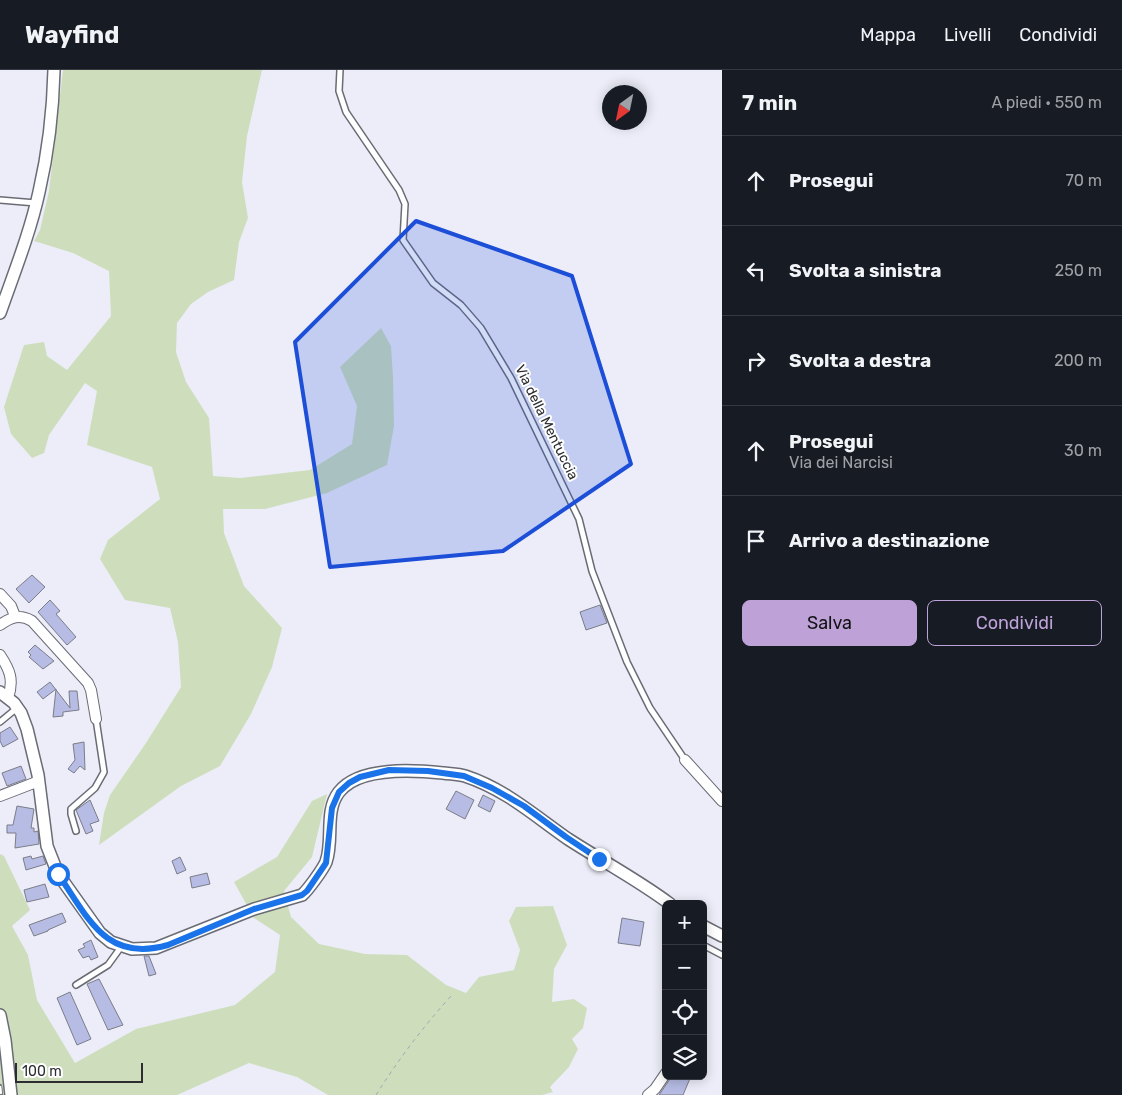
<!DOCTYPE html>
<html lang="it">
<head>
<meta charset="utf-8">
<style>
  :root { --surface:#171b24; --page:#20242c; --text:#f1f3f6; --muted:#9ea1a6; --line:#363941; --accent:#bda1d7 }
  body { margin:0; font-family:Rubik,sans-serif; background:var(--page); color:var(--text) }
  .controls { position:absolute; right:15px; bottom:15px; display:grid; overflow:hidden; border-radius:8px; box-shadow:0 2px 12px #0003 }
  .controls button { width:45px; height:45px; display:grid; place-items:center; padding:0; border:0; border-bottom:1px solid var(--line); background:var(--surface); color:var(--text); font:25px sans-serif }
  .compass { position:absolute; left:602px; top:15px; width:45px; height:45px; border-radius:50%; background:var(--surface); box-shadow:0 2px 12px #0003; rotate:213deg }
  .scale { position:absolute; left:15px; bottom:12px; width:128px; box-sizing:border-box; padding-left:5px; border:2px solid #2c2d31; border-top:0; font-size:14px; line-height:18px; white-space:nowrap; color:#2c2d31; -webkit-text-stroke:4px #fff; paint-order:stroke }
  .stop { position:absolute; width:15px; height:15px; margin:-11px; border:4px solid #1a73e8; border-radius:50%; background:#fff }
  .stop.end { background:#1a73e8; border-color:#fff; box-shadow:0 1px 5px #0008 }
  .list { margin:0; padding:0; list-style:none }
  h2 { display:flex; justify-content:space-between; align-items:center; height:65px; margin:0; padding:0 20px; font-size:21px }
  h2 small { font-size:16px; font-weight:400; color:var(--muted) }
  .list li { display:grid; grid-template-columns:32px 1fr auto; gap:15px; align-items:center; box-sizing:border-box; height:90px; padding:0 20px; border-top:1px solid var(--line) }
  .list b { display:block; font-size:19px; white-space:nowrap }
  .list p { margin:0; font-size:16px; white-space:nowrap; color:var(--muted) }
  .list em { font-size:16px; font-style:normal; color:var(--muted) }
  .actions { display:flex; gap:10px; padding:15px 20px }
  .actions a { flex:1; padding:11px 0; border:1px solid var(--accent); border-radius:8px; text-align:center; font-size:18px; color:var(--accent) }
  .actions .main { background:var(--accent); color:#111 }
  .icon { flex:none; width:28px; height:28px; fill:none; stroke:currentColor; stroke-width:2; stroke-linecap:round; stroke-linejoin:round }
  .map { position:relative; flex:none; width:722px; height:1025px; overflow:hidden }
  header { display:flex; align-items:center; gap:30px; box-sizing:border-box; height:70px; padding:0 25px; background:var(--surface); border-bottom:1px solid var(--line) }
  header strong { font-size:24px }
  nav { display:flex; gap:28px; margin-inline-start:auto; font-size:18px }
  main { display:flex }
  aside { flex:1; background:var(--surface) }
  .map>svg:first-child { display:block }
</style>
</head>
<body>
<header>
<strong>Wayfind</strong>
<nav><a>Mappa</a><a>Livelli</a><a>Condividi</a></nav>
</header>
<main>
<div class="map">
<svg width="722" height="1025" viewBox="0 0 722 1025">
  <rect width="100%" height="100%" fill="#ecedf8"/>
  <path fill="#cedebd" d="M63,0h199l-15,66 -5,46 6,36 -9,24 -5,38 -26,12 -17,12 -14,19 -1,29 10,30 23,36 4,58 27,2 70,-8 42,-26 5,-38 -17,-39 41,-39 10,18 2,31 1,49 -7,39 -60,28 -62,16h-42l1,24 20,53 38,42 -10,39 -21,47 -31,52 -39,20 -82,59 5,-32 6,-18 36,-52 35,-56 -3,-45 -8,-34 -45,-8 -25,-41 8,-19 52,-41 -8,-32 -65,-22 10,-54 -12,-8 -36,52 -5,18 -12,5 -21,-24 -7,-27 20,-62 20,-3 3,14 20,14 44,-54 -2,-45 -36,-18 -39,-12 6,-11 9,-39z
    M327,724l-15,63 -28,34 7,26 28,27 46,10 42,1 39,30 20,8 13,-16 35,-7 6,-20 -11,-29 7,-14 37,-1 14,39 -13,24 -2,33 22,-3 13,9 -4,20 -11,11 6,10 -9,18 -19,20 3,5 -11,3h-214l-31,-18 -48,-14 -72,32h-177v-241l4,2 26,54 -18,16 16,29 9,45 38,63 61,-34 99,-24 40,-33 5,-37 -26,-17 -20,-36 43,-25 35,-56z"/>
  <path fill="#b6bce4" stroke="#7b7d87" d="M32,505l13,12 -16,16 -13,-14z
    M50,530l10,11 -4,3 20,23 -9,8 -29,-33z
    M600,535l7,18 -21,7 -6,-18z
    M35,575l19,16 -11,8 -14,-12 2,-2 -3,-3z
    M50,612l20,26 -1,-17h8l2,19 -16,2v4l-10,1 3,-28 -13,10 -6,-7z
    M10,657l8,12 -15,8 -3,-6v-8z
    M84,672l1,28 -5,-4 -6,7 -6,-4 7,-9 -2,-16z
    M21,696l5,13 -19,7 -5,-13z
    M456,721l18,9 -9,19 -19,-10z
    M483,725l12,6 -5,11 -12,-6z
    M90,730l9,21 -9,3 3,7 -7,3 -10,-24z
    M17,736l17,3 -3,19h3v4l4,-1 1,13 -24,4 1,-15h-9v-8h6z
    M31,786l1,3 11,-3 3,8 -20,6 -3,-12z
    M180,787l6,13 -9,4 -5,-13z
    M207,803l3,11 -18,4 -2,-11z
    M45,814l4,13 -22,5 -3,-12z
    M62,843l4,9 -18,8v1l-14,5 -5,-11z
    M622,848l22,4 -4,24 -22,-3z
    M91,870l7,17 -7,3 -2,-4 -6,2 -5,-8 7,-3 -2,-3z
    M144,886h5l7,18 -7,2z
    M99,909l24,46 -15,5 -21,-46z
    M70,922l21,47 -14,6 -20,-47z
    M672,1006h19l-8,19h-24z"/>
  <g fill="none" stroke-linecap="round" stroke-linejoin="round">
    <defs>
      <path id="service" d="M340,0l-1,21 7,21 53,78 6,14 -2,36 30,43 28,22 20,23 30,50 68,141 13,52 35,91 23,46 35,52
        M0,130l36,3
        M0,652l17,-14
        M76,761l-5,-17v-5l24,-21 9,-16 -8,-53
        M703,875l19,10
        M76,915l32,-20 13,-18"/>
      <path id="minor" d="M0,524l11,12 4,10
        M0,555c11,-8 20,-11 32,-4l56,62 3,7 5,29
        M0,585c10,15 14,25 8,43
        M685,690l37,41
        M0,726l39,-15
        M648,1025l7,-6 11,-16"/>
      <path id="tertiary" d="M0,243c14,-40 30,-80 39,-121 9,-39 14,-81 15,-122
        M0,622l14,11 7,10 6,16 11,46 9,71 11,28 42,59 11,9 21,7 24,-1 98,-39 48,-14c6,-5 21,-26 24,-33 8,-22 -2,-51 13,-70 20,-26 75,-22 104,-19 7,1 15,1 22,3 40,13 70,40 103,63 34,22 70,41 102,65
        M703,856l19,10
        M0,945l5,25 6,55"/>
    </defs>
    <use href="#service" stroke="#6a6c75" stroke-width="8"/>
    <use href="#minor" stroke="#6a6c75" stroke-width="12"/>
    <use href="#tertiary" stroke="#6a6c75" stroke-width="14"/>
    <path stroke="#a5a6af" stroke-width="1" stroke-dasharray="4 4" stroke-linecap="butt" d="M376,1025c22,-35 47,-68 75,-99"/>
    <use href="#service" stroke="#fff" stroke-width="5"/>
    <use href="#minor" stroke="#fff" stroke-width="10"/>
    <use href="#tertiary" stroke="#fff" stroke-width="11"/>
    <defs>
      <path id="rail" d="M0,1016l1,9"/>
    </defs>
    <use href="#rail" stroke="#76777e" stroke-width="4.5"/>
    <use href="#rail" stroke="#fff" stroke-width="2.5" stroke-dasharray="8" stroke-linecap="butt"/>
  </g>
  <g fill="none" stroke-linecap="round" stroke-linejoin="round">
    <path stroke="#1a73e8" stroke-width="6" d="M58,804c30,43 47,89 110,71l86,-36 48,-14 5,-4 19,-28 6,-55 7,-16 10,-9 11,-6 29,-7 39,1 36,5 28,12 32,18 42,31 33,22"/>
  </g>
  <path fill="#1d4ed8" fill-opacity="0.2" stroke="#1d4ed8" stroke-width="4" stroke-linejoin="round" d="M416,151l156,55 59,188 -128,87 -173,16 -35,-225z"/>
  <g text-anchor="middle" stroke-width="4" stroke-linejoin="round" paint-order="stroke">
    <g font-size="14" fill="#2c2d31" stroke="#fff">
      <text transform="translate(547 352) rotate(64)" y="5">Via della Mentuccia</text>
    </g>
  </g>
</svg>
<div class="controls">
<button>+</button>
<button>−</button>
<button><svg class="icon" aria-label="locate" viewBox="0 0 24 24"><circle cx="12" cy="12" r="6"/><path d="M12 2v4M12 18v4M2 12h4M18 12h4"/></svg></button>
<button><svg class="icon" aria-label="layers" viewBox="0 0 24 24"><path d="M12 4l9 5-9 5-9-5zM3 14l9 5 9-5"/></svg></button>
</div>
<svg class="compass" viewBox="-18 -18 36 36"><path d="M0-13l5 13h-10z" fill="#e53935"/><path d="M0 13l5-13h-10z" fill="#9ea1a6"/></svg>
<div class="scale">100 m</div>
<div class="stop" style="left:58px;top:804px"></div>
<div class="stop end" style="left:599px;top:789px"></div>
</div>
<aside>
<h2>7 min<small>A piedi · 550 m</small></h2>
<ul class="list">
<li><svg class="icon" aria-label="ahead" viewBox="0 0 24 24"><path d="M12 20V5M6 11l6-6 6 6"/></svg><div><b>Prosegui</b></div><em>70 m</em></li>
<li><svg class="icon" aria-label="left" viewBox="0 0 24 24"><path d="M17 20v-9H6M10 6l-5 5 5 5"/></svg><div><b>Svolta a sinistra</b></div><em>250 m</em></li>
<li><svg class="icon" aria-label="right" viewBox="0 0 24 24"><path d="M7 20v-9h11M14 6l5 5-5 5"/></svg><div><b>Svolta a destra</b></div><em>200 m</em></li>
<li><svg class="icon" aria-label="ahead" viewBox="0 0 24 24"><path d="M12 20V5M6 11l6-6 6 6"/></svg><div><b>Prosegui</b><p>Via dei Narcisi</p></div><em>30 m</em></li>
<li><svg class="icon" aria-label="arrive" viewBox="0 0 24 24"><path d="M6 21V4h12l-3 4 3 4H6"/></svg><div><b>Arrivo a destinazione</b></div></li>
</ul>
<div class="actions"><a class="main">Salva</a><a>Condividi</a></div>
</aside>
</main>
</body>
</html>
